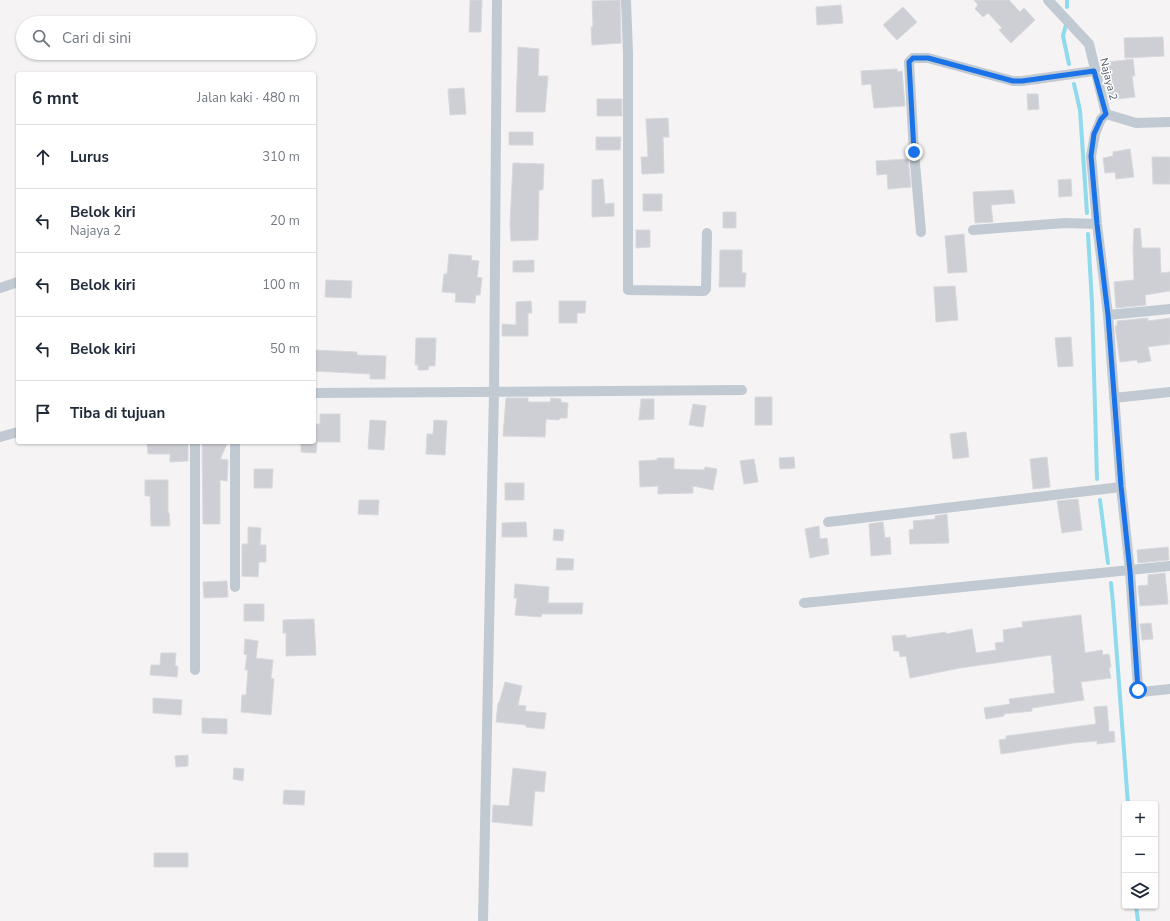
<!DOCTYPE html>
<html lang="id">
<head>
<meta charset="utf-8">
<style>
  :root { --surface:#fff; --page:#f6f6f7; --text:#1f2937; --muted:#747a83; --line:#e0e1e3 }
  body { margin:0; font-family:"Nunito Sans",sans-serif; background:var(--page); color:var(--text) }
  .controls { position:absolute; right:12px; bottom:12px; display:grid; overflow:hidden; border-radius:4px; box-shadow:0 1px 3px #0004 }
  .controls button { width:36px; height:36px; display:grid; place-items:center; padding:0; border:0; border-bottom:1px solid var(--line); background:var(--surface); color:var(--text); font:20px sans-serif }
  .stop { position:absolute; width:12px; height:12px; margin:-9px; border:3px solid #1a73e8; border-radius:50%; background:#fff }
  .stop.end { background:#1a73e8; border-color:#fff; box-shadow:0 1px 4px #0008 }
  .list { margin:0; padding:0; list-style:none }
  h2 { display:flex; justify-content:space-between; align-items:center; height:52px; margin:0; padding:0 16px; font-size:17px }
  h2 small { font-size:13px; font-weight:400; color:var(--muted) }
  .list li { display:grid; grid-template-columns:26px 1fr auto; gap:12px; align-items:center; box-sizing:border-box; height:64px; padding:0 16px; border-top:1px solid var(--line) }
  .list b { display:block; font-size:15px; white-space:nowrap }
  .list p { margin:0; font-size:13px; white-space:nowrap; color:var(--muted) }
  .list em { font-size:13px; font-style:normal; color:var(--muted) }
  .icon { flex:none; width:22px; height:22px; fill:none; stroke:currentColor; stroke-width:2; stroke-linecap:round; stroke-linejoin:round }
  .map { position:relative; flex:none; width:1170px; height:921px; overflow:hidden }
  .search { position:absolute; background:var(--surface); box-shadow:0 1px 3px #0004; left:16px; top:16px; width:300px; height:44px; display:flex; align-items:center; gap:10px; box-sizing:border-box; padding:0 14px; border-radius:22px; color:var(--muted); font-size:15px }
  .panel { position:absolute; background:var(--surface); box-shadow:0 1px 3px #0004; left:16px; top:72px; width:300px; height:372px; border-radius:4px }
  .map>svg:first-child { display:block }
</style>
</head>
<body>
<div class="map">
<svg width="1170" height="921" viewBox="0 0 1170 921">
  <rect width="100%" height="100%" fill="#f5f3f3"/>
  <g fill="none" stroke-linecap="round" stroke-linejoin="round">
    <path stroke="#90daee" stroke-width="4" d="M1067,7v-7
      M1067,21l-4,15 6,28
      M1074,84l6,26 7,103
      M1088,234l4,69 5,176
      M1100,500l8,63
      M1111,583l2,20 15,201
      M1136,906l2,15"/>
  </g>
  <path fill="#cdcfd5" stroke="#d7d9de" d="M470,0h12l-1,32h-12z
    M620,0l1,43 -29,2 -1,-18h2l-1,-26z
    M974,0h35l11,12 4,-4 11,12 -24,23 -12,-13 3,-2 -14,-15 -5,4 -8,-8 3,-4z
    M841,5l2,18 -26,2 -1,-18z
    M903,7l14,15 -20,18 -14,-15z
    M1163,37l1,19 -39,2 -1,-20z
    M518,47l21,2 -1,27h10l-3,36h-29z
    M1133,59l2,17h-3l3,21 -26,3 -8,-37z
    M897,69v3l5,-1 3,35 -31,2 -3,-24 -9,1 -1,-14z
    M464,88l2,26 -16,1 -2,-26z
    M1027,94h11l1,15 -11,1z
    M597,99h25v17h-25z
    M668,118l1,19h-6l1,36 -22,1 -1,-17h7l-2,-38z
    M509,132h24v13h-24z
    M596,137h25l-1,13h-24z
    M1130,149l4,28 -18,2 -1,-7 -10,1 -2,-15 10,-2v-4z
    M1152,157h18v27h-17z
    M908,159l3,28 -23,2 -1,-15 -10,1 -1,-14z
    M513,163l31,1 -1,26h-4l-1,50 -27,1 -1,-17z
    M603,179l2,25 9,-1v13l-22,1v-37z
    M1071,179l1,17 -13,1 -1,-17z
    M1013,190l2,13 -24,2 2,17 -18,1 -2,-31z
    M643,194h19v17h-19z
    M723,212h13v16h-13z
    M1140,228l2,20h18l1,25 9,-1v19l-25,4 1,10 -30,3 -2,-26 20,-2 -1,-31 1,-20z
    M636,230h14v17l-14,1z
    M964,234l3,38 -19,1 -3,-37z
    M720,250h22v23h4l-1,14h-26z
    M449,254l23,2 -1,4 8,1 -2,16 5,1 -2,17h-4l-1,8 -20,-1 1,-9 -14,-1 2,-18h3z
    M534,260v12h-21v-11z
    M326,280l26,1 -1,17 -26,-1z
    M955,286l3,34 -22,2 -2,-35z
    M531,301l1,12h-4v23h-26v-12l14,1v-23z
    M559,301h27l-1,12h-8v10h-18z
    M1148,318v3l22,-3v26l-22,3 3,14 -13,2 -1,-3 -17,2 -5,-36h2v-5z
    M1071,337l2,29 -15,1 -3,-29z
    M416,338h20l-1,28h-6l-1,4h-10v-5h-3z
    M314,350l43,2v3l29,1 -1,23h-15v-5l-56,-3z
    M755,397h17v28h-17z
    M506,398h22v4h22l1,-4 10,1v3l7,1 -1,15h-7l-1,2 -13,-1 -1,18 -42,-1z
    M641,399h13v20l-15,1z
    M693,404l13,2 -3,21 -14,-2z
    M320,414h20v28h-26v-18h6z
    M370,420l16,1 -2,29 -16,-1z
    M434,420l13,1 -2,34 -19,-1 1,-20h6z
    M966,432l3,25 -16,2 -3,-25z
    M147,442h41v19l-18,1v-8h-22z
    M202,442h26l-8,17 8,1v2l-1,19 -7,-1v44h-17z
    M301,442h16l-1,11 -15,-1z
    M794,457l1,11 -15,1 -1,-11z
    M1047,457l3,30 -17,2 -3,-30z
    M657,458h17v11l30,1 1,-3 12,2 -4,21 -20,-4v7l-35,1v-8l-18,1 -1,-26 18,-1z
    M754,459l4,23 -14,2 -4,-23z
    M254,469h19l-1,19h-18z
    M145,480h23v33h1l1,13h-19l-1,-30h-5z
    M505,483h19v17h-19z
    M1078,499l4,31 -20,3 -5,-32z
    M359,500h20l-1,15 -20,-1z
    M947,514l2,29 -39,1 -1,-14 5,-1 -1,-8 22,-2v-3z
    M526,522l1,15h-25v-14z
    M883,522l2,16 5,-1 1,17 -20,2 -2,-32z
    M819,526l1,13 7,-1 2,16 -19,4 -5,-29z
    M248,527l13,1 -1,17h6v17h-7l-1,15 -16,-1v-32h6z
    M554,529l10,1 -1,11 -10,-1z
    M1168,547l1,13 -31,3 -1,-13z
    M557,558l17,1 -1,11h-17z
    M1165,573l3,31 -28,2 -2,-20 10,-1v-10z
    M227,581l1,16 -24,1 -1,-16z
    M515,584l34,3 -1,16h35l-1,11h-40l-1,3 -26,-2 2,-17h-3z
    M244,604h20v17h-20z
    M1081,615l4,38 17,-3 1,5 6,-1 2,13 -2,1 2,10 -30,4 3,18 -52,8v3l-28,3v2l-18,3 -2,-11 26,-4 -1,-5 46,-6 -2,-13h1l-3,-25 -91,13 -50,10 -4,-22 -6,1 -1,-6h-5l-2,-15 14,-1v3l40,-6v2l26,-5 4,24 20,-3 -1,-7 9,-1 -1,-12 20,-3 -1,-5z
    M314,619l2,36 -30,1v-23h-3v-13z
    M1151,623l2,16 -11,1 -2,-16z
    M245,639l13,2 -2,17 17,2 -2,18 3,1 -3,36 -30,-3 1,-17h4l2,-25h-3l2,-15 -3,-1z
    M161,653h15l-1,13h3l-1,11 -27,-2 1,-10h9z
    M505,682l17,4 -4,19 8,1 -1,5 21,2 -2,16 -18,-2v-2l-30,-3 2,-19h1z
    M153,698l29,2 -1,15 -28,-2z
    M1107,706l2,26 5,-1 1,11 -18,2v-3l-24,2 -72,11 -2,-14 7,-1v-3l90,-12 -2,-17z
    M202,718l25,1v15l-25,-1z
    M188,755v11l-12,1 -1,-11z
    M234,768l10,1 -1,12 -10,-2z
    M513,768l33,4 -2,20 -9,-1 -3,35 -40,-4 1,-17 16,1z
    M284,790l21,1 -1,14 -21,-1z
    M154,853h34v14h-34z"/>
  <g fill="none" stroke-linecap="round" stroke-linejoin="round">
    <path stroke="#c1cad2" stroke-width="10" d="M626,0l2,53v237l76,1 2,-2 1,-56
      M1048,0l41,44 17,70 30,9 34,-1
      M1106,114l-5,5 -6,15 -4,22 6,68 11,91 13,172 9,84 8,117 3,4 29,-3
      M973,230l92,-7 32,1
      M921,232l-7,-80 -5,-90 4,-4h15l85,23h9l72,-10
      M0,288l18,-6
      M1108,315l62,-6
      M314,393l428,-3
      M1114,398l56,-6
      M0,437l18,-5
      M195,442v228
      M828,522l293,-35
      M235,587v-145
      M804,603l366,-37
      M483,921l11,-529 3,-392"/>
  </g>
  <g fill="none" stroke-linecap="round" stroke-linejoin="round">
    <path stroke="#1a73e8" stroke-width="5" d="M914,152l-5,-90 4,-4h15l85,23h9l72,-10 12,43 -5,5 -7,15 -3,22 6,68 11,91 13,171 9,85 8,119"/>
  </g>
  <g text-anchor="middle" stroke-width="3" stroke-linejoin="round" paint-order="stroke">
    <g font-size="11" fill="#4a5661" stroke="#fff">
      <text transform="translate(1109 79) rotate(76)" y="4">Najaya 2</text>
    </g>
  </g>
</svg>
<div class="controls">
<button>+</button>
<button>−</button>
<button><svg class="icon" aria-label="layers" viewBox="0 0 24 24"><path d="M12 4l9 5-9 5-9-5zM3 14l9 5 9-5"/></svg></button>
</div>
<div class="stop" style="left:1138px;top:690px"></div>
<div class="stop end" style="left:914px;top:152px"></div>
<div class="search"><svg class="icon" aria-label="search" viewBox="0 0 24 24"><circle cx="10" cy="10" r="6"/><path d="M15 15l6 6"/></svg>Cari di sini</div>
<section class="panel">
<h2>6 mnt<small>Jalan kaki · 480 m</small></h2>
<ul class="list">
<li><svg class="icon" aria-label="ahead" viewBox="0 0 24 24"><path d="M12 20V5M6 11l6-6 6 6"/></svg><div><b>Lurus</b></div><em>310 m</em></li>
<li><svg class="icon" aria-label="left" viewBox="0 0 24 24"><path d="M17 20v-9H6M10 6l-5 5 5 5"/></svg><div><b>Belok kiri</b><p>Najaya 2</p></div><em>20 m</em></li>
<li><svg class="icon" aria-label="left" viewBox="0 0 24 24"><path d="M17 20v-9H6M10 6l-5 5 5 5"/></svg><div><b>Belok kiri</b></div><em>100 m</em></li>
<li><svg class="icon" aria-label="left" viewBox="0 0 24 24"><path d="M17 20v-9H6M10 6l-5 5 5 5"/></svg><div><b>Belok kiri</b></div><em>50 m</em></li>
<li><svg class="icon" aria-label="arrive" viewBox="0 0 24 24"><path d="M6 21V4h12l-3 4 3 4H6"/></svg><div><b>Tiba di tujuan</b></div></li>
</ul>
</section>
</div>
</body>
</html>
